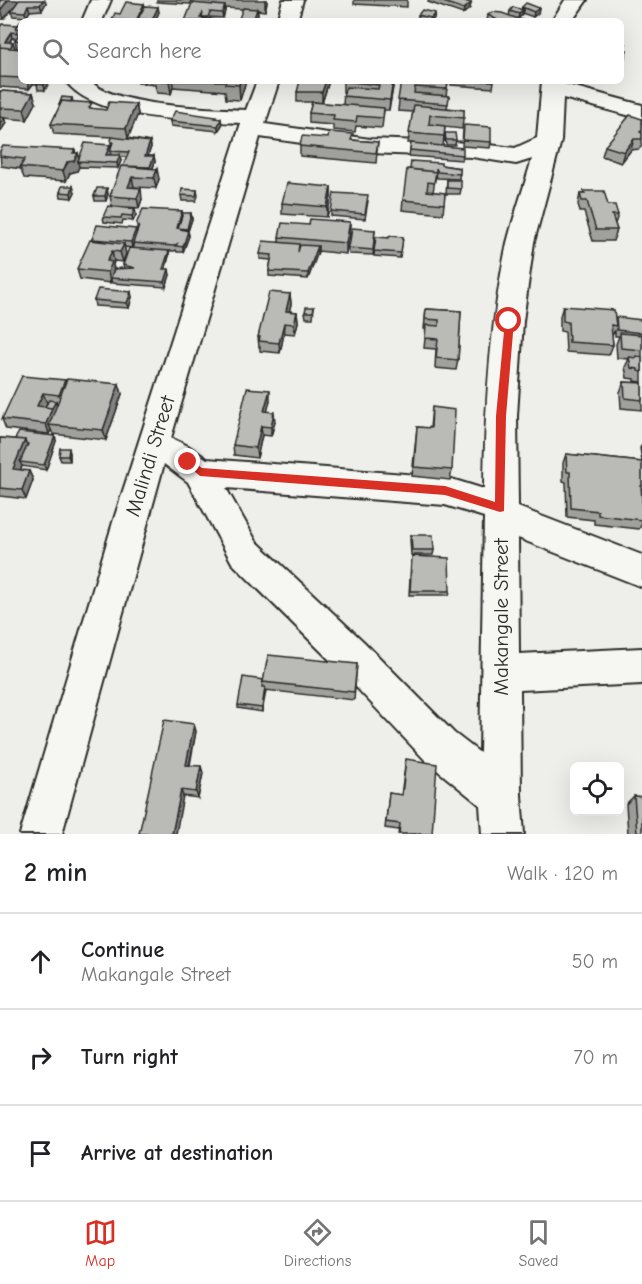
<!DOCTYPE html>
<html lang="en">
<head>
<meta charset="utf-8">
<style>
  :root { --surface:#fff; --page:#f2f2f2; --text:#202124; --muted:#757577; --line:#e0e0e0; --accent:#d93025 }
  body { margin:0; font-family:"Comic Neue",sans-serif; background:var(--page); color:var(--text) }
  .controls { position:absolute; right:18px; bottom:18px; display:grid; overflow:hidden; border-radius:9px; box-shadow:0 6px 24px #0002 }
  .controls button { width:54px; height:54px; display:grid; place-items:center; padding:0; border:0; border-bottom:2px solid var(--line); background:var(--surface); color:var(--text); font:30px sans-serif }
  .stop { position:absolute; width:18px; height:18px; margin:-14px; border:4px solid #d93025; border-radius:50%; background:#fff }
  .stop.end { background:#d93025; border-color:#fff; box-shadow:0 2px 6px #0008 }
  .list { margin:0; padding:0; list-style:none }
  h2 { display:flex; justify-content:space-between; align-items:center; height:78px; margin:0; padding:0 24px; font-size:26px }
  h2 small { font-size:20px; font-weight:400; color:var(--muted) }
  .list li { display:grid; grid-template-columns:39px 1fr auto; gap:18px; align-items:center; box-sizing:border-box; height:96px; padding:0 24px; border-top:2px solid var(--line) }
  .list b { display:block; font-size:22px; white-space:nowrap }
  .list p { margin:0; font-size:20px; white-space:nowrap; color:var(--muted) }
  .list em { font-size:20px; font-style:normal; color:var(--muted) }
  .icon { flex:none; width:33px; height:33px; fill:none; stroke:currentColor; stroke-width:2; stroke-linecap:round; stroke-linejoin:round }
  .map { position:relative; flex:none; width:642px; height:834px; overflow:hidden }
  .search { position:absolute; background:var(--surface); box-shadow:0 6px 24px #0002; left:18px; right:18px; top:18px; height:66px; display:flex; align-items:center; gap:15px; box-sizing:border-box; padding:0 21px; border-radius:9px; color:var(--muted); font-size:22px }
  .sheet { height:366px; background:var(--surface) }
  nav { display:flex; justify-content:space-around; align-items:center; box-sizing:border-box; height:84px; border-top:2px solid var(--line); background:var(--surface); font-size:16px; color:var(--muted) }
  nav a { display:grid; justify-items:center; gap:3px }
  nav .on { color:var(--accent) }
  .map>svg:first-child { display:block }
</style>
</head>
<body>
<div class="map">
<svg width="642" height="834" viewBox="0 0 642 834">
  <rect width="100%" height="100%" fill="#eeeeea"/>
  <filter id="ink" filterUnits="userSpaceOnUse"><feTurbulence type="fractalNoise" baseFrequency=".0167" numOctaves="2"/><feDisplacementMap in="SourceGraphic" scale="12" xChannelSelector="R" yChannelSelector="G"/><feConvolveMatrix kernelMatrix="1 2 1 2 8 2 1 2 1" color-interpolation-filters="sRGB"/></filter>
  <g filter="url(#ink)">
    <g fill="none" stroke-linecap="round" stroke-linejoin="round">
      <defs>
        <path id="street" d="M91,0h20l-9,21h-20z
          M283,0h20l-6,21h-20z
          M565,0h22l-15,21h-20z
          M66,81h24c26,26 119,27 156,29l11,-29h22l-14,43 105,15 102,4 43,5 22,-10 5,-57h22v3l78,21v14l-79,-21 -2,43 -27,101 -11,79 -6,95 1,91 124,48v32l-124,-49 1,116 123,-6v36l-122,6 1,105 3,39h-42l-2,-29 -54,-44 -88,-93 -106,-105 -44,-81 -24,-18 -102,370h-42l93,-312 128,-399c-45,-2 -148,-3 -175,-42zM260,137l110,16 102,4 44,7 16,-5c-8,28 -18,56 -25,84 -17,80 -22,164 -23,246l-39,-12 -238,-18 -19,-13 -17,-8zM226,488l219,17 39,12 -4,236 -26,-20 -90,-91 -108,-101z"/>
      </defs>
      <use href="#street" stroke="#2b2b2b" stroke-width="4"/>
      <use href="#street" fill="#f6f6f2" fill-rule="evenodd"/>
    </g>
    <path fill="#a0a09d" stroke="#2b2b2b" stroke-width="1.5" fill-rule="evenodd" d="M0,0l17,2 29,1 -4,7 -12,1 -4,6 -13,-1 -2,-5 6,-9 -13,17h-4z
      M157,0h35l-2,4 -33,-2z
      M194,0h73v2l-2,9 -8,-1 1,4 -16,-5 -17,-1v3l-2,7 -13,-1v2l-25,2 9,-17z
      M354,0h53v7l-53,-3z
      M429,0h32l10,3 -1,5 -7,6 -35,-12z
      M144,4l1,2 14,6 -4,9h-43v-1l8,-6z
      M522,7l16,6 -5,4 -11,-4v2l-4,4 6,2h-37l1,-6 21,1 1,-5 11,-1z
      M418,15l16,3 -2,3h-10l-4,-1z
      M21,21v60h29l-5,9h-7l-1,-6h-4l-4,5 -29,-2v-60l18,-2zM12,38h4l-1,2 2,9h-3l1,-1 -6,-6z
      M137,81h109l-6,19 -14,-1 -1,-8 -52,-4 -2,7 -14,-1 -2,-8 -17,-2z
      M329,81l-7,22 -8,-1 29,3 1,-13h-1v-11h51l-5,29h-5l-2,18 -26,-2 -1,6 -22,-2v-5l-24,-2v-10l3,-11h-15v-10z
      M401,81h47l-2,15h3l-2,12 17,2 -2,19 -17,-2 -2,19 20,9 -1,5 -53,-4 2,-13h-3l5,-31 -15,-1z
      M451,81h43l-1,7 -42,-3z
      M0,91l33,2 3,10 -9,17 -23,-2 2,5 -6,9z
      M72,98l1,4 20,7 13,1 30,-6 2,10 -10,24 22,4 1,5 -3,9h6l1,6 -2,6 6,11 -3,9 -22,-1 8,12 -3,9 -27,-2 -2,-10 14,-30 3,-9h-7l1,4 -3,7 -39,-1 -2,4 -7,2 -4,8 -42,-3 -3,-9 -20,-3 -1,-15 75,-1v3h3l1,5 31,-13 1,3 1,-2 -1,-4 1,-5 -58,-3 -3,-10 9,-18 -1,-1z
      M216,119h5l1,6 -4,6 -47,-5 -1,-5z
      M642,119v27l-3,3 -8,1 -10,13 -19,-7 3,-10z
      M463,130l28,12 -1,6 -28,-2z
      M445,133l11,7 -1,5h-9l-1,-7z
      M352,140l26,2 -2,21 -76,-7v-10z
      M441,165l19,3 -1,11 -22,-1 -1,-4 -3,18 12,1 -2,21 -41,-4 1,-10 7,-31z
      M447,180l14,9 -1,5h-14z
      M331,187v10l-4,20 -45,-3v-11z
      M197,190l1,6 -2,5h-14l-1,-6z
      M584,191l24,14 10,10 -3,9 2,6 -4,11h-20l-9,-29h-4l-2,-8 2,-10h3z
      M60,192h15l-3,6 -11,-1z
      M108,194l-2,7h-11l-1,-5z
      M368,201l-3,18 -34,-3v-5z
      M135,209l1,6 -3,6 -10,-1 -1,4 -18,-2 -1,-5z
      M182,211l1,3 8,-1 1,6 -4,12 1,5 -6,16h-6l-1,-2 -2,1h-5v5l-4,13 5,6 -4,12 -54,-4 -1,-3 -1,3 -30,-4 -3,-10 15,-29v-1l45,-7 1,-2 -1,-5zM133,244l1,4 -11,17 1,3 -10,1 -1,-4 1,-4 9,1 3,-8 -2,-7 8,1z
      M375,230l-2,25 -24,-1v-6z
      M350,233l-4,21 -28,-3 -10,28 -39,-3v-5l2,-11 -11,-1v-5l19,-12v-5z
      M376,237l13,1 14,-1 -3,21 -26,-2z
      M290,294l1,10 -2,7 8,1 1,10 -3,12 -11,-1 -4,20 -20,-2v-4h-1l-1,-10z
      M132,297l-3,11 -34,-2 -1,-6z
      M563,306l52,13 27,1v62l-8,-1v-2l-7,-1 -2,-11 4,-8 -12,-1 -1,-14 3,-8h-4v-6l-3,6 1,9 -4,10 -43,-3 -1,-20 -5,-1v-15z
      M314,307l-1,11h-7l-1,-6z
      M426,309l35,2 -3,49 -2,10 -21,-2 1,-19 -12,-1 2,-19h-2z
      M65,380l1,2 53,2 3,10 -16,46 -53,-6 -2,-4 -2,4 -43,-5 -4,-10z
      M624,382l18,1v27l-21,-2 -1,-16z
      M270,400l-3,11 8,11 -4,14 -9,-1 -5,23 -23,-3 -1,-10z
      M432,407l20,63 -2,10 -38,-4 5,-49 13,1z
      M55,436l1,5 -10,29 -24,-4 -1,4 8,1 4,9 -7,19 -26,-3v-58l15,1z
      M642,445v79l-3,5 -45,-5v-4l-27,-3 -1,-35 -3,-1v-18l3,-9 76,8 -2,-14z
      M70,453v8h-9l-2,-5z
      M411,535l23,15 -1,5h-22l-1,-16z
      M411,561l39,30 -1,4h-40z
      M357,664l-3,36 -89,-10 -3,22 -24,-4v-3l25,-25z
      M196,731l-6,34 13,8 -5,25 -15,-2 -44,38z
      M406,759l26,75h-34l1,-4 -14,-2 4,-35 12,2z
      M634,796l8,1v37h-14l-2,-30z"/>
    <path fill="#828280" stroke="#2b2b2b" stroke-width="1.5" d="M8,0h9l1,2 -14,17 -3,-10z
      M43,0h2l1,3 -4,7 -2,-5z
      M265,0h2v2l-2,9z
      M471,3l-1,5 -7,6 1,-5z
      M144,4l1,5 -7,10v2h-2z
      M28,5l2,6 -4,6 -1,-5z
      M225,6v5l-2,7 -1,-5z
      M158,7l1,5 -4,9h-3z
      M539,8l-1,5 -5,4 1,-5z
      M257,9l1,5 -3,7h-2z
      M523,10l-1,5 -4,4 1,-5z
      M435,13l-1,5 -2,3h-1v-3z
      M11,32l1,6 -4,6 -3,-2z
      M13,42l2,6 -5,8 -2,-6z
      M627,50l-3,10 -3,4v-7z
      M27,81h5l1,3 -4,5z
      M46,81h4l-5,9 -1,-5z
      M169,81h4v6l-2,7z
      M240,81h6l-6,19 -1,-15z
      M326,81h3l-7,22v-11z
      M393,81v6l-4,23 1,-10z
      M33,93l3,10 -9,17 -3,-11z
      M136,104l2,10 -10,24 -2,-10z
      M4,118l2,5 -6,9v-8z
      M221,119l1,6 -4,6v-5z
      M634,139l-3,11 -10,13 3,-11z
      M150,142l1,5 -5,14 -1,-5z
      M110,145l1,6h-1l1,2 -4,7 -1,-5z
      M75,150l1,7 2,-4 2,9 -2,-1 1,6 -2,4 -7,2 -4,8 -3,-10z
      M120,155l1,6 -3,7 -1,-5z
      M154,156l1,6 -4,11 -1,-6z
      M157,169l2,10 -3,9 -2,-10z
      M132,177l2,10 -4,11 -2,-11z
      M73,186l2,6 -3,6 -1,-5z
      M331,187v10l-4,20v-10z
      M107,188l1,6 -2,7 -1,-5z
      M141,188l1,11 -3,9 -2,-10z
      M135,209l1,6 -3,6 -1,-5z
      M191,213l1,6 -4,12 1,5 -6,16v-5l4,-13v-5z
      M350,222v11l-4,21v-11z
      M136,229l1,5 -5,14 -1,-6z
      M124,244l2,10 -3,8 -3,-10z
      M318,246v6l-10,27v-6z
      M112,251l2,10 -1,4 1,7 -3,6 -1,5 -2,-11 -1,-11z
      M169,251v5l-5,19 -1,-6z
      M169,269l1,6 -4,12 -1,-5z
      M131,292l1,5 -3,11 -2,-5z
      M290,294l1,10 -4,17 -1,-10z
      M297,312l1,10 -3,12 -1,-10z
      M284,323v10l-4,20 -1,-10z
      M119,384l3,10 -16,46 -3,-10z
      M270,390v10l-5,21 -1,-10z
      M43,393l4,10 -6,13 -4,-10z
      M56,401l2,5 -9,19 2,5 -2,4 -3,-10 5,-14z
      M274,412l1,10 -4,14v-9z
      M261,426l1,9 -5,23 -1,-10z
      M55,436l1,5 -10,29 -2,-5z
      M25,440l4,10 -9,12 2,4 -5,13 -4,-10z
      M69,448l1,5v8l-2,-5z
      M29,471l4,9 -7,19 -4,-9z
      M265,687l1,4 -4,21v-4z
      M194,724l2,7 -8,40 -2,-6z
      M201,766l2,7 -5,25 -2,-6z
      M181,790l2,6 -7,38h-4z"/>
    <path fill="#babab7" stroke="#2b2b2b" stroke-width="1.5" d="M0,0h8l-7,9h-1z
      M19,0h24l-3,5h-12l-3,7 -14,-1z
      M194,0h24v1l-1,1z
      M437,0h24l10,3 -7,6z
      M126,2l18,2 -8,17 -24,-1 3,-7 5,1z
      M192,3l33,3 -3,7 -12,-1 -2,5h-6l1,-5 -3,6 19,2v1h-34z
      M526,3l13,5 -5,4 -12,-5z
      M145,6l13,1 -6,13 -14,-1z
      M513,7l10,3 -4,4 -9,-3z
      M243,8l14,1 -4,12h-15z
      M422,10l13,3 -4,5 -13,-3z
      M492,12l10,1 22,8h-31l3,-2 -8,-4z
      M21,21v8l-5,-1 5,-7h6z
      M2,24l16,1 -2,3 1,5 -6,-1 -4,6 -2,4h8l-3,6 -10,-1v-20z
      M21,31v10l-6,-1z
      M621,42l5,2 -3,3 -2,-1z
      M0,47l21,2v29l-21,-1z
      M621,48l6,2 -6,7z
      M38,81h8l-2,4 -7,-1z
      M226,81h14l-1,4 -14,-1z
      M300,81h26l-4,11h-25z
      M343,81h50l-3,19 -47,-4 3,-9 32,2 1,-4z
      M401,81h47l-1,8 -32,-2 -1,6 35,3 -1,8 -50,-4z
      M0,91l33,2 -9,16 -24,-1z
      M62,97l10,1 -1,4 -9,-1 -2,4h-1z
      M62,101l30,2 -3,5 17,2 3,-8 27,2 -10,24 -75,-4z
      M312,102l72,6 -1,10 -26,-2 -1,6 -23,-2 1,-5 -25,-2z
      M414,105l50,5v8l-34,-3 -1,9 16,2 -1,10 -35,-3z
      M175,111l41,6 -1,1 6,1 -3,7 -48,-5z
      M630,115l12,4v10l-2,3 2,1v6h-8l-10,13 -19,-6z
      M0,117l4,1 -4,6z
      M464,125l27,2v15l-28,-2z
      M329,132l24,2 -2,6 27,2 -2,11 -76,-7 2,-10 26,2z
      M445,133h10l1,7h-10z
      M112,137l38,5 -5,14h9l-4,11 -27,-1 6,-14 -19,-1 3,-9h-2z
      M85,143l25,2 -4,10h14l-3,8 -39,-2z
      M411,143l52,5v7l-53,-5z
      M3,146l72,4 -2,3h5l-4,8 -7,1 -4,9 -43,-4 5,-8 -25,-3v-5z
      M411,161l30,2v2l19,3v6l-22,-2 -2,-4v5v-1l-26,-3z
      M121,166l36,3 -3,9 -22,-1 -4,10 13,1 -4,10 -27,-2z
      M407,169l29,3 -2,11 -6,-1 -1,9 18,2 -1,11 -41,-4z
      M447,180h14v9l-14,-1z
      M287,183l44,4 -4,20 -45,-4z
      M62,186h11l-2,7 -11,-1z
      M97,188h10l-2,8h-11z
      M182,189l15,1 -1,6 -15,-1z
      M584,191h20l4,14h7l3,10h-6l5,15h-21l-9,-29h-5l-2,-7h5z
      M334,193l34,2 -3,19 -34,-3z
      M108,206l27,3 -3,7 -10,-1 -1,3 -18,-1z
      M143,209l39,2 -5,17 11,3 -5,16 -7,-1 1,-2 -3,2 -41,-3 6,-17 -2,-1v-3z
      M183,213h8l-4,16 -9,-1z
      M310,219l40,3 -4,21 -67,-6 3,-14 27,2z
      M97,225l39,4 -5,13 -39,-3z
      M352,228l23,2 -2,20 -24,-2z
      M389,236l14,1 -2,16 -27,-2 2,-14 13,1z
      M90,240l34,4 -4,8 -8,-1 -5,10 5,1 -4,10 -31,-3z
      M263,241l36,3 -1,8 2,-7 18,1 -10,27 -39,-2 3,-16 -12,-1z
      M129,248l40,3 -6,18h6l-4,13 -54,-4 3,-9 21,-1 -12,-3z
      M98,289l33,3 -4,11 -33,-3z
      M269,292l21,2 -4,17 11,1 -3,12 -10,-1 -5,20 -20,-2 1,-4h-2z
      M563,306l51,4 2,16 -5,-1 2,20 -44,-3 -1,-20 -5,-1z
      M306,307h8l-1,5h-8z
      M426,309l35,2 -3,49 -22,-2 2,-19 -13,-1 1,-13 13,1v-6l-14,-1z
      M616,317l26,3v13l-25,-3z
      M620,333l22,2v15l-21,-2z
      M636,356l6,1v15l-4,-1v-2l-7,-1 -2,-11 7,1z
      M22,376l43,4 -6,15 -16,-2 -6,13 15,2 -6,16 -44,-5z
      M67,379l52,5 -16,46 -54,-5z
      M624,382l18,1v17l-17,-2z
      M247,388l23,2 -6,21 10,1 -3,15 -10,-1 -5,22 -23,-3z
      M49,400l7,1 -4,7 -7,-1z
      M432,407l23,3 -3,60 -38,-3 3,-40 14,1z
      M19,432l36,4 -11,29 -24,-3 8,-18h-2l-1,-4 -10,-1z
      M0,438l25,2 -12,29 16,2 -7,19 -22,-2z
      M60,448h9l-1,8h-9z
      M566,454l76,8v24h-1l1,14v20l-44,-5v-4l-27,-3 -1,-36h-3z
      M411,535h22l1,15h-22z
      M412,556l37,2 1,33h-40z
      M268,655l89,9 -3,28 -91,-10z
      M243,677l20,3 -1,7h3l-3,21 -24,-3z
      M164,720l30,4 -8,41 15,1 -5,26 -15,-2 -9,44h-33z
      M406,759l31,5 -5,70h-33l1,-10 -14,-2 3,-29 13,2z
      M634,796l8,1v36h-5z"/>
  </g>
  <path fill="#d93025" d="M509,318l5,3 -8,95 -2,95 -4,1 -55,-17 -245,-19 -17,-14 5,-4 14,10 243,18 50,16 1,-86 9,-95z"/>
  <g text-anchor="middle" stroke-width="6" stroke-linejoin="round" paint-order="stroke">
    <g font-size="21" fill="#2b2b2b" stroke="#f6f6f2">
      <text transform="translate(150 456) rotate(-73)" y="7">Malindi Street</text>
      <text transform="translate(501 617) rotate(-90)" y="7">Makangale Street</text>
    </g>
  </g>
</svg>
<div class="controls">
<button><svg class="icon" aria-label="locate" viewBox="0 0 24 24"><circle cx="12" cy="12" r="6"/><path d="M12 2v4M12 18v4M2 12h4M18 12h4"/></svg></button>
</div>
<div class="stop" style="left:509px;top:321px"></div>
<div class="stop end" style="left:188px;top:462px"></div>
<div class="search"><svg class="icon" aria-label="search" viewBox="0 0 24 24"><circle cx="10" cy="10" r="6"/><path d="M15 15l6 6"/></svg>Search here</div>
</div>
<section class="sheet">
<h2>2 min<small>Walk · 120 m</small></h2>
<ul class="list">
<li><svg class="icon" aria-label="ahead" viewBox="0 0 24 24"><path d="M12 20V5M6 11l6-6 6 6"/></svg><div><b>Continue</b><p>Makangale Street</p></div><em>50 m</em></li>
<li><svg class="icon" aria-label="right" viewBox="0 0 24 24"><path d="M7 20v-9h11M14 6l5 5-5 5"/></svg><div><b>Turn right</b></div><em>70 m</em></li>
<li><svg class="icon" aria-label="arrive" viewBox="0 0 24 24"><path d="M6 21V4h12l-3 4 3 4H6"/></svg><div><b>Arrive at destination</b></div></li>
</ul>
</section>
<nav>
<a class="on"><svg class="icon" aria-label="map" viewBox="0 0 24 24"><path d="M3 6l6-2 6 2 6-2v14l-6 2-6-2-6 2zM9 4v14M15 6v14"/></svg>Map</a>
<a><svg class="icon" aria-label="directions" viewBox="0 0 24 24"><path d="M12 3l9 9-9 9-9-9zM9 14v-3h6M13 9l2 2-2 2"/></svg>Directions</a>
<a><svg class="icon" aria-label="saved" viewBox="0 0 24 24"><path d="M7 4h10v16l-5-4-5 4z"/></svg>Saved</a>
</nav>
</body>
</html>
